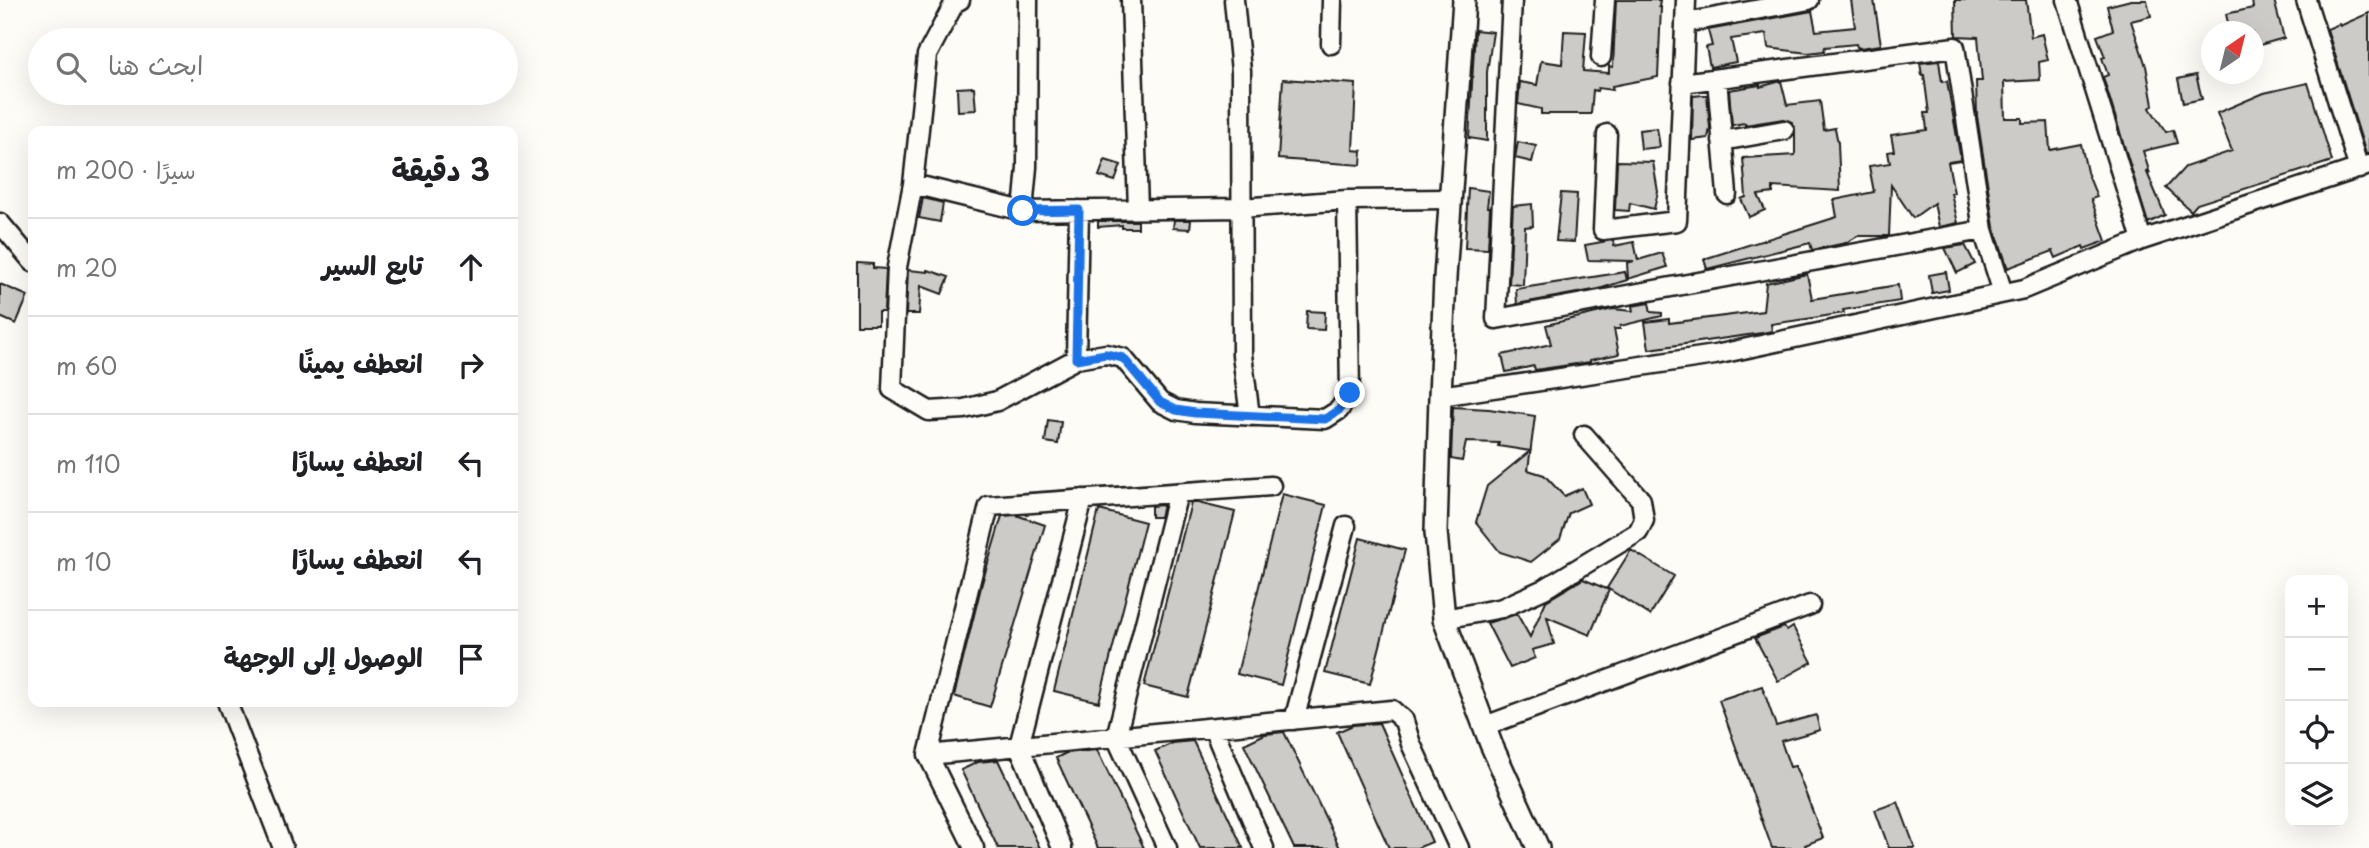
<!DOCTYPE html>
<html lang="ar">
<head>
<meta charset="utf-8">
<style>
  :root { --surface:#fff; --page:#f6f6f6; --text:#202124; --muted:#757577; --line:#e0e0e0 }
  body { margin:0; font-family:"Playpen Sans","Playpen Sans Arabic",sans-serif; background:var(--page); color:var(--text); direction:rtl }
  .controls { position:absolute; right:21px; bottom:21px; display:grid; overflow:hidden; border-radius:14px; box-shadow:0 7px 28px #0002 }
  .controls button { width:63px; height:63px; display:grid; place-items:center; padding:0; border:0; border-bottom:2px solid var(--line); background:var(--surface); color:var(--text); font:35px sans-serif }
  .compass { position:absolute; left:2201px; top:21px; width:63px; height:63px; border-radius:50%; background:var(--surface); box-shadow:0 7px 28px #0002; rotate:35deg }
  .stop { position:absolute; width:21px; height:21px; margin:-16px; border:5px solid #1a73e8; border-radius:50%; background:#fff }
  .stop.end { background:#1a73e8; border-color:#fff; box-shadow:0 2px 7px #0008 }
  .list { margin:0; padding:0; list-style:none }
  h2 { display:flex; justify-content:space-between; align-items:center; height:91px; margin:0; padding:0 28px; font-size:30px }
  h2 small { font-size:23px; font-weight:400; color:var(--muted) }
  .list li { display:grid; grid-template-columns:46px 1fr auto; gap:21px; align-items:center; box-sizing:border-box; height:98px; padding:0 28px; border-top:2px solid var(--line) }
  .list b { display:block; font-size:26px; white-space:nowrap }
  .list em { font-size:23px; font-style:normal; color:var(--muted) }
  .icon { flex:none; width:38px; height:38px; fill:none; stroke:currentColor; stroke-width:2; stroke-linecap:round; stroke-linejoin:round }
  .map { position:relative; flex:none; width:2369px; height:848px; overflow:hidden; direction:ltr }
  .search { position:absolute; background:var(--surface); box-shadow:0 7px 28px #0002; left:28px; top:28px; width:490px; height:77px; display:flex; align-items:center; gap:18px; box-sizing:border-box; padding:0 24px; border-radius:38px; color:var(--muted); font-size:26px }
  .panel { position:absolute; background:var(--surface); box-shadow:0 7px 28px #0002; left:28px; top:126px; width:490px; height:581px; border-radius:14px; direction:rtl }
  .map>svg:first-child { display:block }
</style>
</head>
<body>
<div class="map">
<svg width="2369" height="848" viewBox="0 0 2369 848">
  <rect width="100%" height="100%" fill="#fdfcf7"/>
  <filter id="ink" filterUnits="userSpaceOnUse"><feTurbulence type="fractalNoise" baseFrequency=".0143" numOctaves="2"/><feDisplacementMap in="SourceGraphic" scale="14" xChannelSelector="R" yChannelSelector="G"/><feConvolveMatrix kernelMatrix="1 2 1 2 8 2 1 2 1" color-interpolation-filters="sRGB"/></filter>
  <g filter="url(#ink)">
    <path fill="#cccbc8" stroke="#1c1c1c" stroke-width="2" d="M1616,0h44l-1,7h2l-3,70 -46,9 1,4 -15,-2 -1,3 -4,-1 -2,24h-50v-5l-23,-5 2,-22 17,3 4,-24 21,3 2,-33 22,1 -3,39 26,2v-7l4,1z
      M1851,0h23l7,45 -21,3 -3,-1 -1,-3 -31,3 -1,4 -16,2 -40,-5 -2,-14 -35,5 5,23 -26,5 -4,-20 6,-1 -4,-16 104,-19 4,20 39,-4z
      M1955,0h71l5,37 11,-3 6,26 -9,2 1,18 -36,2 1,36h17v5l26,-1 2,28 31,-6 6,28 10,25 -6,2 15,42 -22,8 -1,-3 -27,12 -3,-7 -45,17 -14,-41 -17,-111 -1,-35h6l-4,-44 -22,-1z
      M2131,0h16l4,16 -20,5 15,45 7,39 -3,3 16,24 7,-2 4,13 -34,8 7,23 -4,-4 19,45 -17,8 -45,-146 5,-2 -6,-17 3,-1 -8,-21 16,-6 -6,-24z
      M2252,0h22l10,38 -31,9v-15h-23l-4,-18 27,-6z
      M2369,13v141h-3l-39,-125 12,-5 1,2z
      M1475,30l18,2 -6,40v69l-18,-3z
      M1939,61l3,21 5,-1 14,79 -13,2 6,31h-3l7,30 -19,4 -5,-24 -21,15 -22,-33 -2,51h-31l-12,7 -34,7 -2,-7 -103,26 -3,-10 133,-42 -3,-17 40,-8 -5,-26 21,-3 -2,-11 6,-1 -3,-16 36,-5 -2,-17h4l-5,-38h-2l-2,-12z
      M2196,75l6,24 -19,4 -5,-24z
      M1283,79l73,5 -3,66 9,1 -1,14 -83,-6z
      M1781,81l6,24 33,-4 4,29 11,-2 3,15 2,48 -67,-4v6l-15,2 7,15 -16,7 -8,-18 5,-2 -3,-39 52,-3v-26l-3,-7 -9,-3 -38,6v-2l-13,2 -3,-35 31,-5v2z
      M2308,83l24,78 -135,43 -6,7 -25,-23 19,-21 47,-16 -15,-38 47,-20z
      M974,87l2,23 -18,1 -1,-23z
      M1703,95h4l3,33 -2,10 -16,2 1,-44z
      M1657,128l3,19 -19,2 -2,-19z
      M1518,142l18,4 -4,16 -17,-4z
      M1105,160l16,5 -6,16 -16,-5z
      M1617,161l36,1 5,30 -4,17 -24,-6 -1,8 -14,-1z
      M1468,188l21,3 -2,16h3l-2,42 -23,-1z
      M1561,193l16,1 -3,48 -18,-1z
      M923,198l20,5 -3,19 -21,-4z
      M1532,204l1,22 -8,1 -2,58 -14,-1 4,-78z
      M1174,220h17l-1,9 -17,-1z
      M1098,221h40v7h-16v-3l-24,2z
      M1613,240l1,6 20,-4 4,18 24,-7 5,14 -39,12 -1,-16 7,-2 -46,-1 -3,-15z
      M1965,245l10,19 -18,9 -12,-25z
      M857,263l16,1v4l13,1 -2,43h-6v13h-21z
      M908,270l20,2v-2l21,7 -7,17 -21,-8 -2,28h-13z
      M1625,272l2,8 -28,9 -82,15 -1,-15z
      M1946,272l3,18 -17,3 -3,-18z
      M1807,274l5,25 86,-14 2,16 -57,9 1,3 -31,5 -42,6 1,7 -10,2 -113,16 -4,-27 24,-3v4l94,-12 3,-28z
      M0,284l28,12 -12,28 -16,-7z
      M1649,303l2,9 11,1v3l-42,10v3h-6l5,25 -29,6v2l-55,8 -1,-4 -28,6 -4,-17 49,-11 -5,-19 67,-16 20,2 -1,-5z
      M1307,311l18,1 -1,18 -18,-1z
      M1453,407l36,2 46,7 -7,54 16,5 20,21 18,-8 7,16 -20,9 -9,26 -29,23 -31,-10 -24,-30 11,-36 43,-35 -32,-5 1,-3 -33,-1 -4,19 -11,-2z
      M1048,420l13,2 -3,22 -13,-2z
      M1282,494l44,11 -45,180 -44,-11z
      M1191,503h7l37,9 -47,185 -44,-11z
      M1163,505l-3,12h-9v-11z
      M1099,510l46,12 -46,180 -45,-11z
      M1016,515l29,10 -55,182 -36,-11 28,-113 20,-67z
      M1360,538l45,12 -35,134 -45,-11z
      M1631,550l43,26 -24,39 -43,-27z
      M1583,579l26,11 -19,45 -43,-18 7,27 -22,6 3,8 -25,10 -23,-45 30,-9 13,23 16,-36z
      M1784,627l3,4 6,-4 19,35 -34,19 -23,-43z
      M1762,686l14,40 40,-11 4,15 -39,11 9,26 5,-1 28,72 -18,7 2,3h-35l-53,-148z
      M1379,723l53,119 -15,6h-28l-52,-116 16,-7z
      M1284,732l56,116h-46l-50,-104 21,-10z
      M1193,741l50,107h-43l-45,-97 18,-8z
      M1097,750l47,98h-46l-42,-90 10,-5z
      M998,760l42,88h-42l-37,-78 17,-8z
      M1898,802l17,46h-26l-14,-38z"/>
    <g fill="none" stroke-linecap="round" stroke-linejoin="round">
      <defs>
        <path id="minor" d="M960,0l-5,2 -28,53 -14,129 -16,83 -5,122 37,22 35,-2 33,-8 79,-42 30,-5 17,4 37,44 16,8 19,3 130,6 14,-9 11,-17 -3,-193
          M1131,0l7,209
          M1234,0l7,71 1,284 8,61
          M1512,0l-16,319 487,-89
          M2067,0l75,240
          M2306,0l53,169
          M1685,23l124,-23
          M1331,44l1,-44
          M1601,57l4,-57
          M1717,79l10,115
          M1682,83l273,-36 28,183 20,63
          M1607,134l-4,96 74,-9 9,-221
          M1722,141l62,-11
          M913,184l110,27 218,-3 106,-8 103,-1
          M1023,211l4,-44 1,-167
          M0,223l33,39
          M1076,359l3,-149
          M1440,396l275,-41 309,-66 118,-49 227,-75
          M1444,619l58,-11 42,-19 94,-57 6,-12 -3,-20 -57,-65
          M227,702l56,146
          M1294,720l52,-194
          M1485,726l325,-121
          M1213,728l51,120
          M928,755l61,-249 282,-20
          M974,848l-46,-93 464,-45 12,11 7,23 48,104
          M1062,848l-43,-102 64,-247
          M1167,848l-51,-111 62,-244"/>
        <path id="major" d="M1464,0l-19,278 -5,118 -4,136 8,87 47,125 47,104"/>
      </defs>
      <use href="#minor" stroke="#1c1c1c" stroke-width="23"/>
      <use href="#major" stroke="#1c1c1c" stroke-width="26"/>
      <use href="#minor" stroke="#fdfcf7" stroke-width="18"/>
      <use href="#major" stroke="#fdfcf7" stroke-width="21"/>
    </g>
  </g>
  <g fill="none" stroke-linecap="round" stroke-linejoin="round" filter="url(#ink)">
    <path stroke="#1a73e8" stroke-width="9" d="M1023,211l56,-1 -3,149 30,-5 17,4 37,44 16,8 19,3 130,6 14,-9 11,-17"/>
  </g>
</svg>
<div class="controls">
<button>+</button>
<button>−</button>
<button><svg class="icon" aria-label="locate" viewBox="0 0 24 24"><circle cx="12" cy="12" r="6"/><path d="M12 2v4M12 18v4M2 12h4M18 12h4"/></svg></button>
<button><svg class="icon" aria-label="layers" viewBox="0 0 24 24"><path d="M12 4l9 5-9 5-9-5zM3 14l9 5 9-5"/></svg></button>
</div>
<svg class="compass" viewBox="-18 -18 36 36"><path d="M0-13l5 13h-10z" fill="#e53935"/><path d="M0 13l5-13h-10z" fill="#757577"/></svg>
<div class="stop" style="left:1023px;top:211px"></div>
<div class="stop end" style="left:1350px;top:393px"></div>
<div class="search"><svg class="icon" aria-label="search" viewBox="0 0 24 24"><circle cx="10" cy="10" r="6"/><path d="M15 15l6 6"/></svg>ابحث هنا</div>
<section class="panel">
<h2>3 دقيقة<small>سيرًا · 200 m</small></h2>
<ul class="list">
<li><svg class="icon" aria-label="ahead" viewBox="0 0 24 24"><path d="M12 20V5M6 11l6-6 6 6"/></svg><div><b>تابع السير</b></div><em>20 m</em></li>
<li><svg class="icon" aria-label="right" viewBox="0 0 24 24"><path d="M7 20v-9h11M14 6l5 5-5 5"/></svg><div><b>انعطف يمينًا</b></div><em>60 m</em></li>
<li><svg class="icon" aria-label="left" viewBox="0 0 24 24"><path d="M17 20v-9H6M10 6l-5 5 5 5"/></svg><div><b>انعطف يسارًا</b></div><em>110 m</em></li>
<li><svg class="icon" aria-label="left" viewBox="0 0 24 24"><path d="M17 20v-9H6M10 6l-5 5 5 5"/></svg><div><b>انعطف يسارًا</b></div><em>10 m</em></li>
<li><svg class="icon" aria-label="arrive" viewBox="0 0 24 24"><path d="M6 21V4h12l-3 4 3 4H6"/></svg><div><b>الوصول إلى الوجهة</b></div></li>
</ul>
</section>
</div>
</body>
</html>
